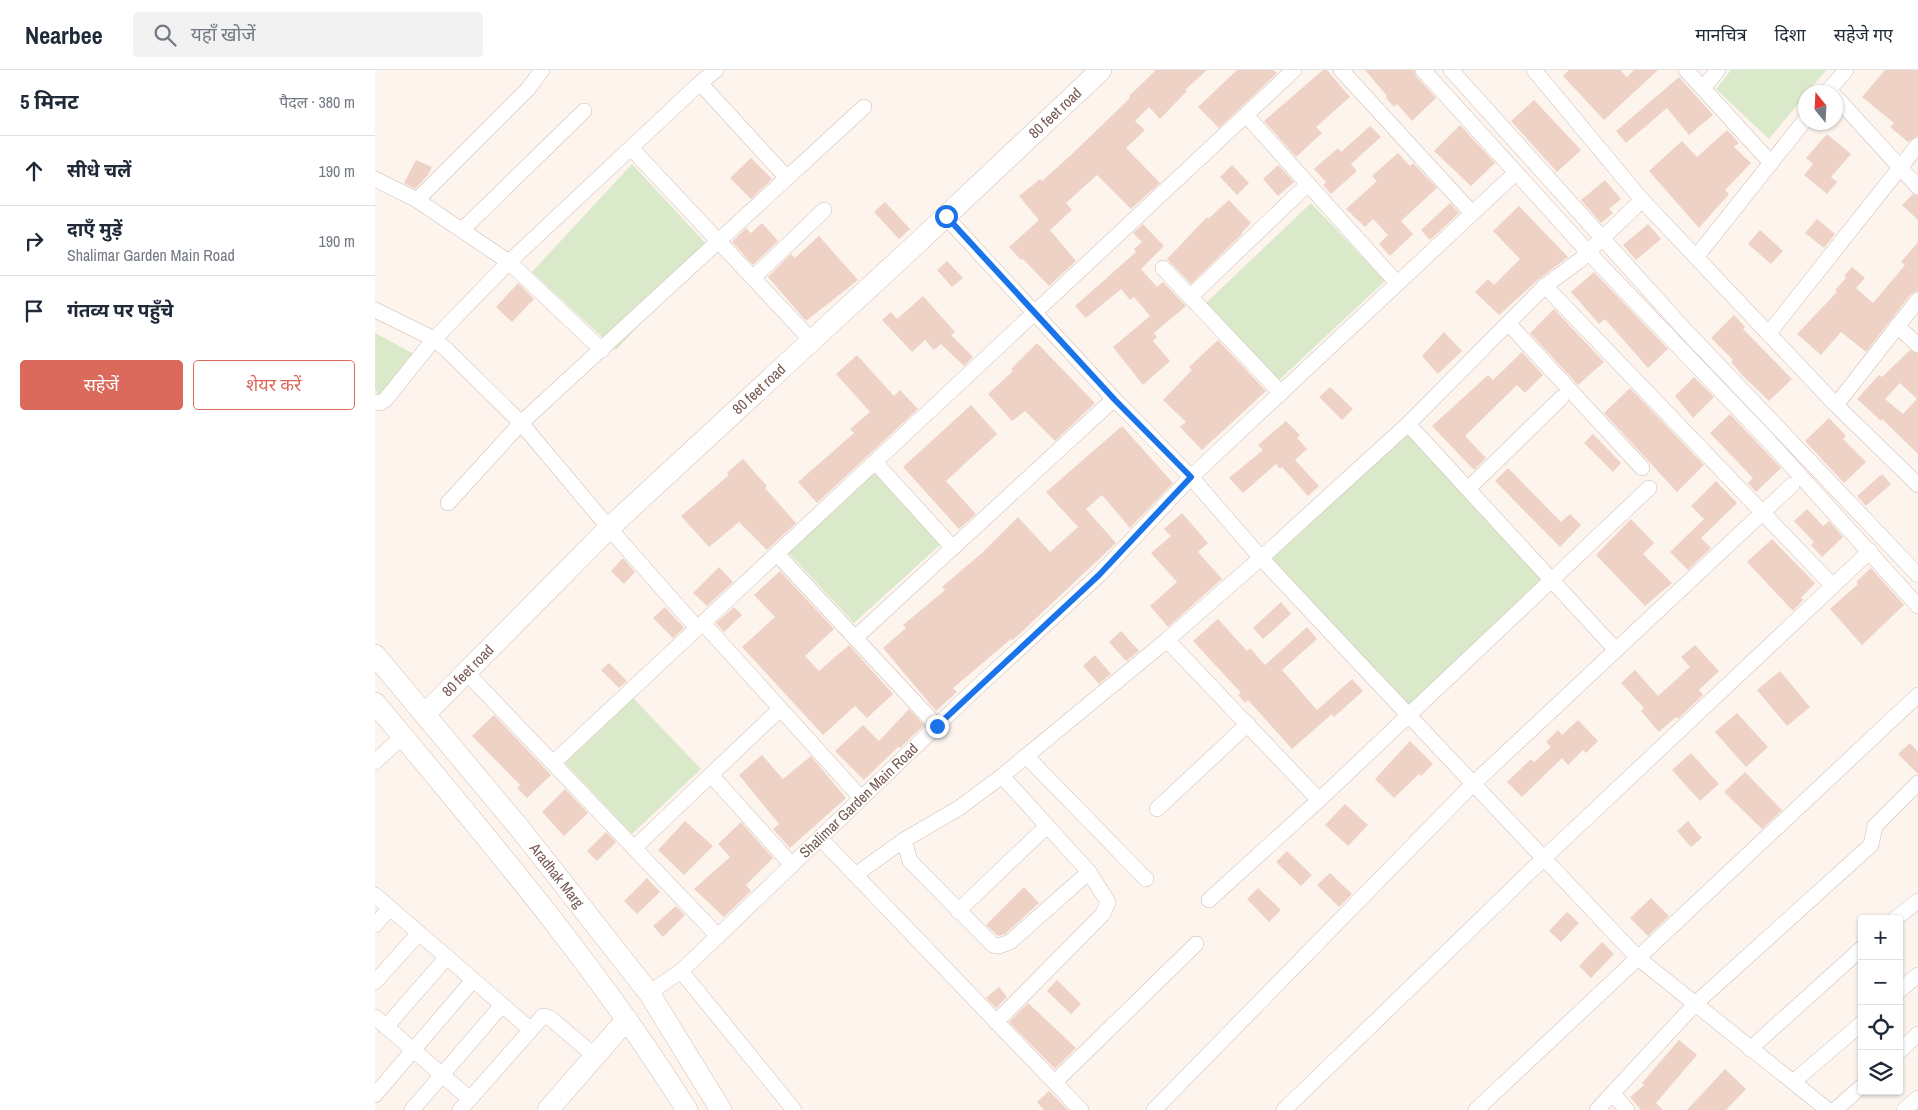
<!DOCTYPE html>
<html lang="hi">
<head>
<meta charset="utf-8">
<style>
  :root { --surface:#fff; --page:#f2f2f3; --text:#1f2937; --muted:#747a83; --line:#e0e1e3; --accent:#db695c }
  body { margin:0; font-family:"Archivo Narrow","Noto Sans Devanagari",sans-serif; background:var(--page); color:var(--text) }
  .controls { position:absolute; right:15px; bottom:15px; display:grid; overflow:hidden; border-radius:5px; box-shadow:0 1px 4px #0004 }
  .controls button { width:45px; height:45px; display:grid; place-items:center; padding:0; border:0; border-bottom:1px solid var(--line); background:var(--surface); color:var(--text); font:25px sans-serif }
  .compass { position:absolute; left:1423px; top:15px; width:45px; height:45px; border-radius:50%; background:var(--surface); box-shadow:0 1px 4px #0004; rotate:342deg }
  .stop { position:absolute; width:15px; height:15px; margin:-11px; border:4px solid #1a73e8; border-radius:50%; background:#fff }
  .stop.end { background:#1a73e8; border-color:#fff; box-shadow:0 1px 5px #0008 }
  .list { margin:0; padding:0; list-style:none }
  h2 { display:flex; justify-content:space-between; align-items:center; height:65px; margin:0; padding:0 20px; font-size:21px }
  h2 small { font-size:16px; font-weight:400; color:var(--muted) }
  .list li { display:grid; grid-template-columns:32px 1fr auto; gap:15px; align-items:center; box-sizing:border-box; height:70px; padding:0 20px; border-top:1px solid var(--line) }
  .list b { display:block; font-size:19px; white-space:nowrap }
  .list p { margin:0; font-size:16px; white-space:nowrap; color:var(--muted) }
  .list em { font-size:16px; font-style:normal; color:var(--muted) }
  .actions { display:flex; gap:10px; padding:15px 20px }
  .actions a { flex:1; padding:11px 0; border:1px solid var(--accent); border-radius:5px; text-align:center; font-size:18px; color:var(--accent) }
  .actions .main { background:var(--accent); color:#fff }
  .icon { flex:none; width:28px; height:28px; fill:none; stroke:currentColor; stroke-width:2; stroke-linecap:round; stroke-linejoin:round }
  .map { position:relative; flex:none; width:1543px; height:1040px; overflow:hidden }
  header { display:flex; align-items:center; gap:30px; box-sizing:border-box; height:70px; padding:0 25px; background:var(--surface); border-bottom:1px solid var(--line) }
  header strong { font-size:24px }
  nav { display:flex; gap:28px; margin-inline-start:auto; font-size:18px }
  .search { width:350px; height:45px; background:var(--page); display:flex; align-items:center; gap:12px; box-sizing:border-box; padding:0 18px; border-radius:5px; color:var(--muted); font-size:19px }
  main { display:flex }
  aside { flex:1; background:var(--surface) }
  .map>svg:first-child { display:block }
</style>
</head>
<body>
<header>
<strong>Nearbee</strong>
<div class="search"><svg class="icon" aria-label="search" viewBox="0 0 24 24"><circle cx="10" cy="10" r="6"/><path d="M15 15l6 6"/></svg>यहाँ खोजें</div>
<nav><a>मानचित्र</a><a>दिशा</a><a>सहेजे गए</a></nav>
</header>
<main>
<aside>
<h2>5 मिनट<small>पैदल · 380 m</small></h2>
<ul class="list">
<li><svg class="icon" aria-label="ahead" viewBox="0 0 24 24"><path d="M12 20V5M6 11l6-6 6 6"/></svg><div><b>सीधे चलें</b></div><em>190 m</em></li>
<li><svg class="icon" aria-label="right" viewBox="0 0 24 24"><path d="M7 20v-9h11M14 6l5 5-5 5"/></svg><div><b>दाएँ मुड़ें</b><p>Shalimar Garden Main Road</p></div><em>190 m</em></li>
<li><svg class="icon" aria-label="arrive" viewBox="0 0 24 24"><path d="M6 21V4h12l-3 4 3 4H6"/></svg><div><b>गंतव्य पर पहुँचे</b></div></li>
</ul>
<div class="actions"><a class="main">सहेजें</a><a>शेयर करें</a></div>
</aside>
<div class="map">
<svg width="1543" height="1040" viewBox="0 0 1543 1040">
  <rect width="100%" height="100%" fill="#fcf4ed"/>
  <path fill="#dbe9cb" d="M1356,0h95l-57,69 -53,-50z
    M257,94l78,84 -94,102 -84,-78z
    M936,133l74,78 -106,99 -73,-77z
    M0,263l48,26 -43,41 -5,-11z
    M1033,354l144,156 -143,135 -148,-157z
    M498,400l68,74 -87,79 -68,-73z
    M258,628l68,71 -69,65 -67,-71z"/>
  <path fill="#efd2c6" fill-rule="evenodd" d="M781,0h51l-22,20 2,1 -27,28 -11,-12 -14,14 10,9 -19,18 34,35 -29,26 -34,-34 -31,28 6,7 -22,20 26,31 -27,25 -26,-27 -2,1 -12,-13 30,-27 -20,-24 21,-17 2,2 29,-26 59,-57 -1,-2z
    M862,0h36l4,3 -58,55 -21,-21z
    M948,0h4l23,27 -34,30 6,6 -26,24 -32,-36z
    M990,0h49l2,6 20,22 -24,23 -15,-17 -3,3 -8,-9 1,-2z
    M1194,0h51l7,7 7,-7h24l-54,50 -41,-44z
    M1510,0h33v66l-10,6 -18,-15 4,-4 -32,-26z
    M1304,7l34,38 -24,20 -22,-27 -41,35 -10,-12z
    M1159,30l47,50 -24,22 -46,-51z
    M1085,55l35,38 -24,23 -37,-35z
    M995,56l11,11 -30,27 6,7 -26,23 -8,-9 3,-3 -12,-13 24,-21 3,4z
    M1352,60l12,13 -5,4 17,16 -26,27 4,4 -30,34 -50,-57 33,-30 15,16z
    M1452,64l24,20 -20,23 6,5 -10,12 -23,-19 9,-11 -7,-6z
    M1023,83l12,13 3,-3 24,25 -36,33 12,13 -23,22 -11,-12 9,-9 -15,-16 -8,8 -19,-18 31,-28 -5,-5z
    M376,88l21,21 -21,20 -21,-21z
    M41,90l16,7 -4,8 -13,14 -11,-6z
    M857,95l17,18 -12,12 -17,-18z
    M903,95l16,17 -16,14 -15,-17z
    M1230,110l16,19 -12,10 4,4 -12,10 -20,-23z
    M1538,124l5,2v24l-16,-15z
    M854,130l22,23 -9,9 1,1 -52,51 -24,-25 40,-42 1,2z
    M510,132l25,27 -11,10 -25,-27z
    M1075,133l9,10 -29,27 -9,-10z
    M1144,136l49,51 -29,22 -40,36 -24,-23 13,-13 6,6 26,-26 -27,-28z
    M1442,149l18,15 -11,14 -19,-15z
    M387,153l16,18 -25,24 -21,-23 14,-14 5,5z
    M768,154l21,22 -23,23 16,18 6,-5 23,24 -32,27 3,4 -4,4 17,20 -27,24 -30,-38 37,-31 -16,-19 -4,3 -9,-11 -35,29 -11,-12 61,-54 -2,-3 8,-7 -9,-9z
    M1273,154l13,15 -25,21 -13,-15z
    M1385,160l23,21 -12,13 -23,-20z
    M444,166l39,44 -52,41 -38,-44 23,-23 4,4z
    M1543,172v49l-7,3 -45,58 -25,-20 -20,23 -24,-21 40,-42 -2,-2 11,-12 -2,-2 8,-9 13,11 -9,10 17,15 32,-38 -4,-3z
    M572,191l16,17 -11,9 -15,-17z
    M1219,202l74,77 -20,19 -43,-49 -6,5 -28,-32z
    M143,213l16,16 -22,23 -16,-15z
    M548,226l32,36 -4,3 22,22 -9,9 -23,-22 -7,6 -9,-10 -13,12 -30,-32 9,-8 6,7z
    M1179,239l50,53 -26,23 -48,-52z
    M1359,245l11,12 -2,2 49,50 -23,22 -26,-25 -12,-14 2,-2 -22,-22z
    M1069,262l18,19 -24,23 -16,-18z
    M843,270l48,51 -64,59 -22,-23 6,-5 -23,-22 29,-30 -3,-3z
    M662,273l58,60 -40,38 -30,-30 -13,10 -24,-27 25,-23 -2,-2z
    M1535,280l8,4v100l-36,-35 -1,2 -24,-22 22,-24 3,2zM1525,313l17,16 -14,15 -18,-15z
    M1147,282l21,23 -18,18 -8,-8 -52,51 21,22 -12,12 -42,-44 56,-51 5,5z
    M482,285l37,41 6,-6 18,19 -101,94 -19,-21 56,-49 -4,-4 20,-17 -34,-38z
    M1319,307l20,20 -21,21 -18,-22z
    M955,317l23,22 -11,11 -23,-23z
    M1255,318l74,77 -27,27 -73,-79z
    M596,335l26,29 -51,47 30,33 -17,15 -56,-62z
    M1355,344l51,54 -25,24 -8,-9 5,-5 -43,-45z
    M1454,348l17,18 -3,3 23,23 -22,21 -39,-42z
    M911,351l14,14 -3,3 10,11 -12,11 24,26 -11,10 -26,-29 -2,2 -4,-5 -33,29 -14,-15 34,-28 -5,-5z
    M747,356l51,57 -43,45 -28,-33 -16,14 30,34 -103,97 -2,-1 -58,49 4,4 -21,19 -53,-63 23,-20 -3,-3 42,-35 -3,-3 41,-35 35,-35 32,35 17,-15 11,-10 -32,-35z
    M1218,364l28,29 -8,9 -29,-29z
    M368,389l24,27 -2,2 31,35 -29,27 -28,-28 -30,25 -28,-31 48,-41 -2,-2z
    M1133,398l53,54 9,-8 11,11 -21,22 -65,-66z
    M1507,404l9,10 -25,22 -9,-10z
    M1341,411l21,22 -36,35 10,10 -23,22 -18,-18 34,-33 -13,-13z
    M1432,439l16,17 6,-5 14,16 -21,20 -11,-12 3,-3 -20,-21z
    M807,443l26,30 -10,9 24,27 -54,48 -18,-21 27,-24 -26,-29 20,-17 -7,-7z
    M1256,449l23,24 -11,11 29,29 -27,23 -49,-51z
    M1397,469l43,44 -14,15 2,2 -10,11 -46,-49z
    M248,488l12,14 -11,12 -13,-13z
    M344,497l14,15 -26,24 -14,-13z
    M1496,498l33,37 -42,40 -32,-36 28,-25 -2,-2z
    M405,501l54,58 -29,27 14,15 30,-26 44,49 -26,24 -12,-12 -32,29 -81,-88 33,-30 -21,-22z
    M906,532l10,12 -28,25 -10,-11z
    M290,537l19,21 -11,10 -20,-20z
    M359,537l8,8 -18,17 -8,-9z
    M843,549l29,32 3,-3 15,17 42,-38 10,12 -35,31 35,40 35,-31 11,12 -29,26 -2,-3 -40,35 -44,-49 -3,3 -7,-8 3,-2 -48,-52z
    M746,561l18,20 -13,10 -17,-19z
    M1320,575l24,26 -20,19 4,5 -25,24 -2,-2 -17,15 -18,-21 3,-3 -23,-25 14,-13 23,26 32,-29 -9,-10z
    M720,585l16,19 -12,10 -16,-18z
    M234,593l18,18 -8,7 -18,-18z
    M1405,601l30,36 -23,19 -30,-36z
    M534,639l15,16 -24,23 -2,-1 -34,33 -29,-29 28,-26 16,16z
    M1362,643l31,34 -22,20 -31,-35z
    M119,645l57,60 -24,23 -10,-10 3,-3 -48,-49z
    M1203,650l20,21 -12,12 -3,-3 -15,15 -6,-7 -40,39 -15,-15 24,-23 3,3 17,-15 -5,-5 12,-12 4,5z
    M1035,671l23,23 -12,12 -2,-2 -25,24 -19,-19z
    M1535,673l8,9v22l-20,-20z
    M1316,683l28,31 -19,17 -28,-31z
    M387,685l21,24 28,-23 35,42 -56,50 -17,-19 6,-5 -40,-49z
    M1370,702l37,38 -20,19 -38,-37z
    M190,719l23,24 -24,23 -22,-24z
    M970,734l23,21 -20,21 -23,-21z
    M310,751l28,25 -29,29 -26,-25z
    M1313,751l14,17 -11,9 -14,-16z
    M366,752l32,36 -27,27 5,6 -27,26 -30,-28 36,-32 -12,-13z
    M231,762l10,10 -19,19 -10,-10z
    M912,781l25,24 -11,11 -25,-24z
    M955,803l22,21 -13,13 -22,-22z
    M272,808l13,14 -23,22 -13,-13z
    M649,817l15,16 -34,31 -7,2 -12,-11z
    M883,818l23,22 -12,12 -22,-23z
    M1276,828l18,18 -21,20 -18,-18z
    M301,836l9,9 -22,22 -10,-11z
    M1192,842l12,11 -18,19 -12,-11z
    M1227,872l12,12 -23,24 -12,-12z
    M682,910l24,24 -10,10 -24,-23z
    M624,917l8,10 -11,11 -10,-10z
    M653,933l48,45 -21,21 -46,-47z
    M1304,970l18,15 -41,48 7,7h-22l-11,-13 14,-12 -2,-2z
    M1350,999l21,20 -20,21h-39z
    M674,1021l19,19h-24l-7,-8z"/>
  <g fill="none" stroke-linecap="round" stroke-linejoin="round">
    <defs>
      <g id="street">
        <path d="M966,0l131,143"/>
        <path d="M1048,0l165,182 179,187 151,167"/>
        <path d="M1076,0l234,260 233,245"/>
        <path d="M1159,0l108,130 194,205 82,80"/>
        <path d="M1311,0l85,93"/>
        <path d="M325,13l16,-13"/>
        <path d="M1328,18l15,-18"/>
        <path d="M1452,22l19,-22"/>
        <path d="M1460,26l83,91"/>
        <path d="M871,45l151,168"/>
        <path d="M256,78l181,193"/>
        <path d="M0,109l42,21 92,62 93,88"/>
        <path d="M42,130l111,-111 14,-19"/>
        <path d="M571,147l168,182 77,78 70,81 102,109 275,291 190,152"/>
        <path d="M87,160l122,-119"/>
        <path d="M1322,186l108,-136"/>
        <path d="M788,198l118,125"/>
        <path d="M378,208l71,-68"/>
        <path d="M1170,216l288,300"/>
        <path d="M815,227l118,-113"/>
        <path d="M0,240l59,29 14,12 73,72 88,105 88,100"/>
        <path d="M1133,253l134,145"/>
        <path d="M1522,256l21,19"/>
        <path d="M1394,263l149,-188"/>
        <path d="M0,332l5,1 6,-4 48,-60 75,-77 191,-179 87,95"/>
        <path d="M1461,335l82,-105"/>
        <path d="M1033,354l208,226"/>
        <path d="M500,392l78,86"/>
        <path d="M1093,419l93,-91"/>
        <path d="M73,433l73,-80 343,-316"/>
        <path d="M402,484l160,172"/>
        <path d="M328,553l158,175"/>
        <path d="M480,568l259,-239"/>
        <path d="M792,570l152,160"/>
        <path d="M91,602l252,264"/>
        <path d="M651,686l120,123"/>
        <path d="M0,692l28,-26"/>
        <path d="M178,693l741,-693"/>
        <path d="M336,705l81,90"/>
        <path d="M782,739l91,-85"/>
        <path d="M445,768l261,272"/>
        <path d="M529,770l6,21 83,84 6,1 11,-4 79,-70"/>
        <path d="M259,778l146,-139"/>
        <path d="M480,805l49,-35 55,-32 43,-32 165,-136 94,-82 147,-134 137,-138 35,-26 62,-60"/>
        <path d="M0,825l155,134"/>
        <path d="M834,830l110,-100 330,-312"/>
        <path d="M583,841l88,-84"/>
        <path d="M1520,849l23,-18"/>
        <path d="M0,855l15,-17"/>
        <path d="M306,901l113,139"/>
        <path d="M0,912l44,-49"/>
        <path d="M1524,921l19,-16"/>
        <path id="s1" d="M274,923l32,-22 37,-35 253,-243 128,-118 92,-98 318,-298"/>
        <path d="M0,947l95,82"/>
        <path d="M621,952l107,-108 5,-12 -19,-30 -87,-96"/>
        <path d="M11,957l61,-70"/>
        <path d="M1375,979l112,-101"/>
        <path d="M1524,982l19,-18"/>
        <path d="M680,1012l141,-138"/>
        <path d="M1418,1012l69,-59"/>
        <path d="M1238,1024l14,16"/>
        <path d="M0,1025l98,-115"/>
        <path d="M37,1040l90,-105"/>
        <path d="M85,1040l83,-94 7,2 45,38"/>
        <path d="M779,1040l319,-326 319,-299"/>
        <path d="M909,1040l260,-252 326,-307"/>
        <path d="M1101,1040l442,-415"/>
        <path d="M1222,1040l99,-107 175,-158 4,-19 43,-43"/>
        <path d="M1460,1040l27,-24"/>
        <path d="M1529,1040l14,-12"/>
      </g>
      <g id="secondary">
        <path id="s2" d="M0,585l146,175 128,163 72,117"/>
        <path d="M0,633c109,131 221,262 312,407"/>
        <path id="s3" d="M50,644l184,-186 303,-280 189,-178"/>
        <path d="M173,1040l79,-91"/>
      </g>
    </defs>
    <use href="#street" stroke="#d0bdb5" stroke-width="16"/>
    <use href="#secondary" stroke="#d3bdb2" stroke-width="22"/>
    <use href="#street" stroke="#fff" stroke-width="15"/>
    <use href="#secondary" stroke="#fff" stroke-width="21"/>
  </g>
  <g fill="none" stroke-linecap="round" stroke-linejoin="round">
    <path stroke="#1a73e8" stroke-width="6" d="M562,656l162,-151 92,-98 -77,-78 -168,-183"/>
  </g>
  <g text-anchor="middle" stroke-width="4" stroke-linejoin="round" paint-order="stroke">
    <g font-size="15" fill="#765950" stroke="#fef8f3">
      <text dy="5" stroke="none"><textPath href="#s3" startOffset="871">80 feet road</textPath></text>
      <text dy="5" stroke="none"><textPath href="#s3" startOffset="466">80 feet road</textPath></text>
      <text dy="5" stroke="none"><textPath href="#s3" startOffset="61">80 feet road</textPath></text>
      <text dy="5" stroke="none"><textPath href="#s1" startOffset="285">Shalimar Garden Main Road</textPath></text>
      <text dy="5" stroke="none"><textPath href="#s2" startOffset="286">Aradhak Marg</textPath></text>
    </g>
  </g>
</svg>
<div class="controls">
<button>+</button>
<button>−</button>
<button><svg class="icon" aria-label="locate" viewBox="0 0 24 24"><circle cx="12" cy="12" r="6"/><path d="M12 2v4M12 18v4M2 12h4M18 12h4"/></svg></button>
<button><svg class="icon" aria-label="layers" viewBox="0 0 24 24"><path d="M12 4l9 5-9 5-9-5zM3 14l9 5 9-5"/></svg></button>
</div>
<svg class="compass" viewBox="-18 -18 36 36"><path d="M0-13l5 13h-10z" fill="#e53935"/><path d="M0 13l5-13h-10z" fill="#747a83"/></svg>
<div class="stop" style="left:571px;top:146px"></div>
<div class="stop end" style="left:562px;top:656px"></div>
</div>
</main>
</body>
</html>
